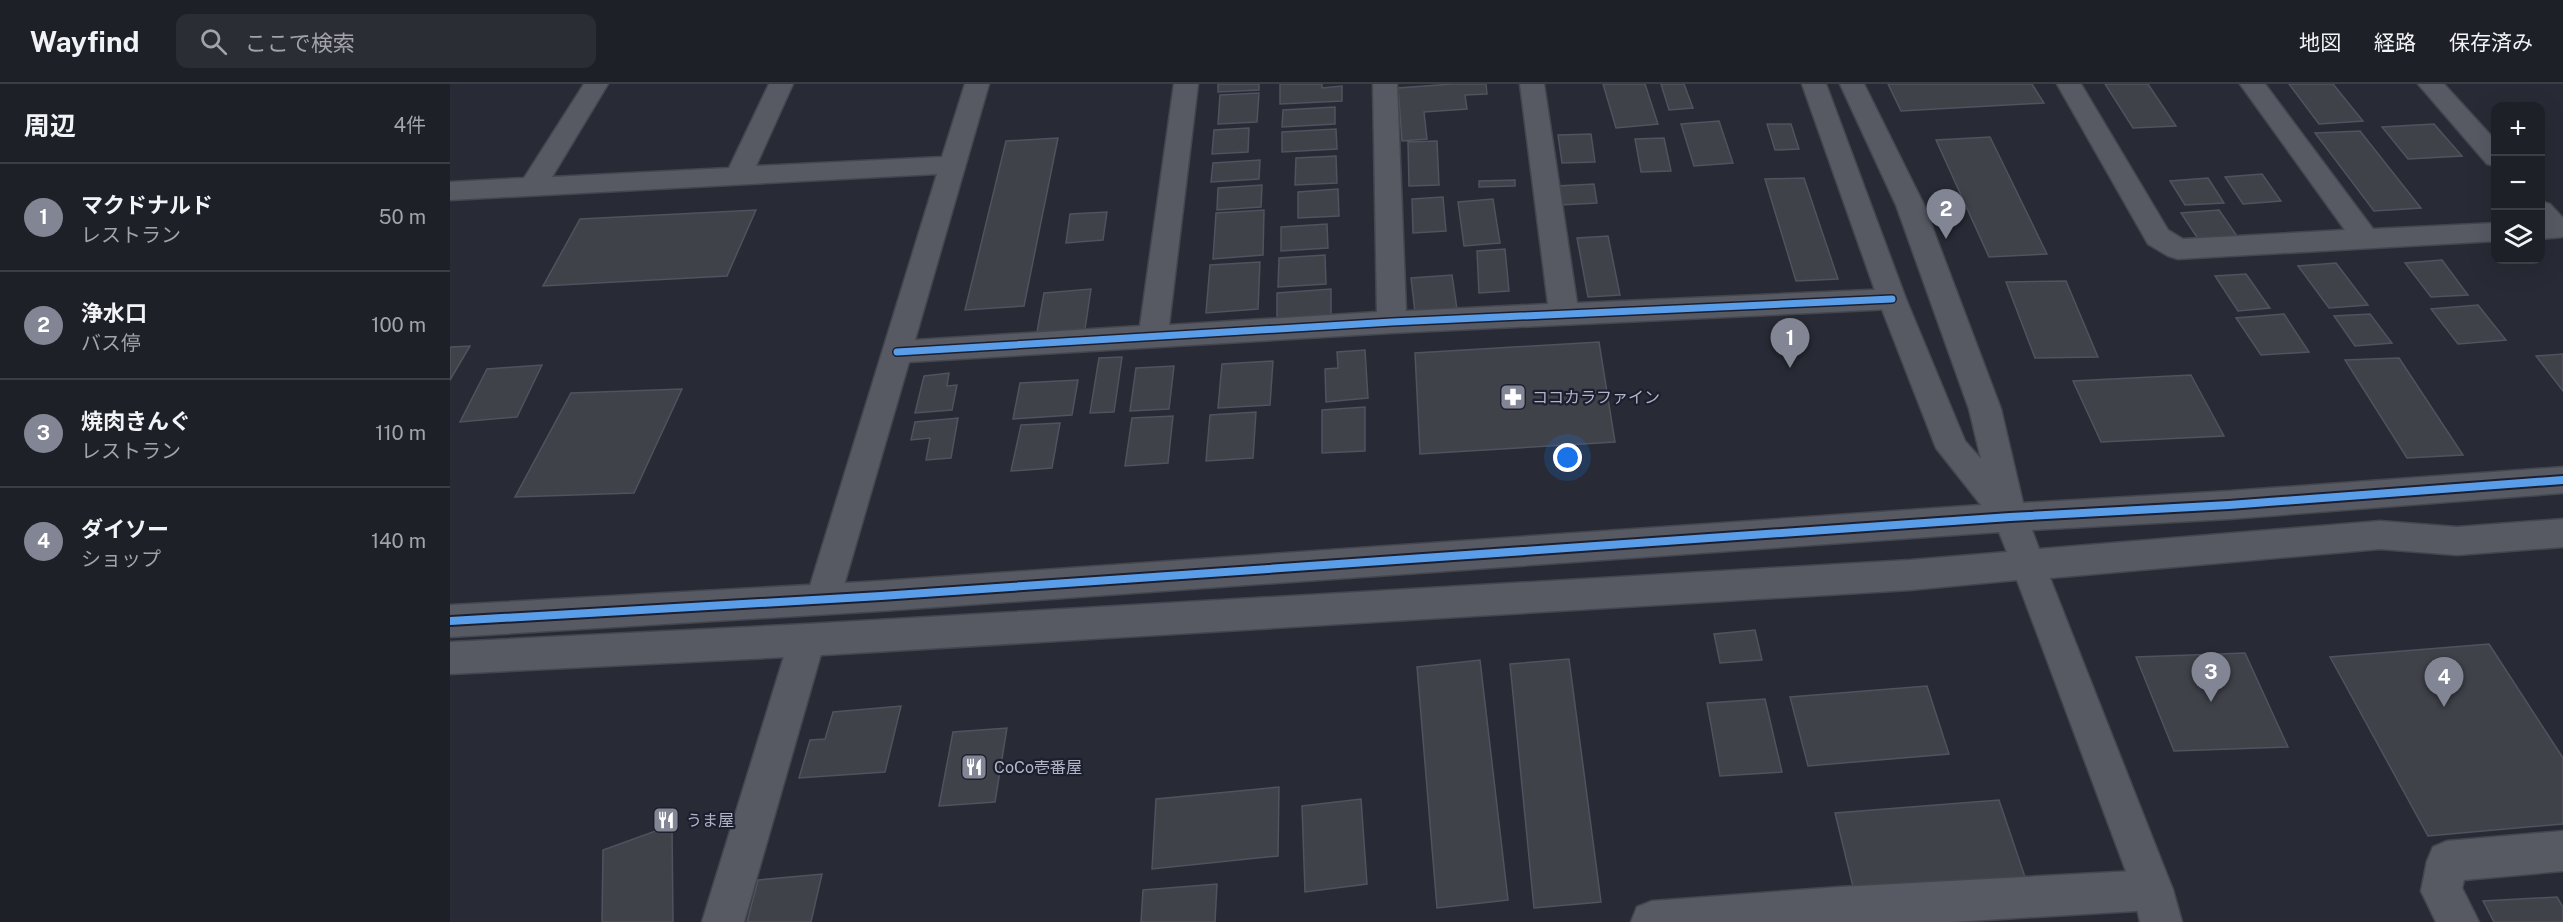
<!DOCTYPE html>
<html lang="ja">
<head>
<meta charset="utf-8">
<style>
  :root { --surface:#1e2028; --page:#2b2d34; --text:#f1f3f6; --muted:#a1a3a8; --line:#3c3e45; --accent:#828593 }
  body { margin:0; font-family:"Public Sans","Noto Sans JP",sans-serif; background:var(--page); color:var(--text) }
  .controls { position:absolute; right:18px; top:18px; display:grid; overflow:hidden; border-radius:12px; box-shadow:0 6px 24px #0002 }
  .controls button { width:54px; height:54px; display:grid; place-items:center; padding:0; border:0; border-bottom:2px solid var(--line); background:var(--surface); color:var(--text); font:30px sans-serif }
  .you { position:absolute; left:1118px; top:374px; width:21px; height:21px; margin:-15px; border:4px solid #fff; border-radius:50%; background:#1a73e8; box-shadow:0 0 0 9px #1a73e833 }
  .badge { display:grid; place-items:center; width:39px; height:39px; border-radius:50%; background:var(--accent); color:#fff; font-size:20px; font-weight:700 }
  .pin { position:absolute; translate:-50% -50px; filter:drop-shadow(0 2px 3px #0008) }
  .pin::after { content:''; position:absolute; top:32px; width:21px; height:18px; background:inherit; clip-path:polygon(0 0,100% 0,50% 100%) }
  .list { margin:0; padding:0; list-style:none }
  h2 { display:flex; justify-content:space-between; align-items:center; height:78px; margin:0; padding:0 24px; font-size:26px }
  h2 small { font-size:20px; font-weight:400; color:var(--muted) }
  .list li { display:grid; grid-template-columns:39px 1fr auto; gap:18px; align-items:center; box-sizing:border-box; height:108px; padding:0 24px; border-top:2px solid var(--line) }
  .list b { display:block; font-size:22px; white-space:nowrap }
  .list p { margin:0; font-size:20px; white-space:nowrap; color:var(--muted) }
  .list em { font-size:20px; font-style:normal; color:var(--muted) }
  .icon { flex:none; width:33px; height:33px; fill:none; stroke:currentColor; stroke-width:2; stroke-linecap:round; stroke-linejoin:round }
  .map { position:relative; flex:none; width:2113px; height:838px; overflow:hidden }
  header { display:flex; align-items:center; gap:36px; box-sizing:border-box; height:84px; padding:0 30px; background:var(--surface); border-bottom:2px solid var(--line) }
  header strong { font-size:28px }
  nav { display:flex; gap:33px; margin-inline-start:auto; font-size:21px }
  .search { width:420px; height:54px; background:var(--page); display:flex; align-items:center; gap:15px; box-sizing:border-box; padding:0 21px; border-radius:12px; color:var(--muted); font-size:22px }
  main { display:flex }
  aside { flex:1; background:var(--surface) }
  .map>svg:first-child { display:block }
</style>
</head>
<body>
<header>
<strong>Wayfind</strong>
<div class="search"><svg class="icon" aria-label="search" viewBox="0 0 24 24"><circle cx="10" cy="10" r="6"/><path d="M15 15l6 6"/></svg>ここで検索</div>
<nav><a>地図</a><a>経路</a><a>保存済み</a></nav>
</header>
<main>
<aside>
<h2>周辺<small>4件</small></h2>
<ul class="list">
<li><span class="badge">1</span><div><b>マクドナルド</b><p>レストラン</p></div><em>50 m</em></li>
<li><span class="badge">2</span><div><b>浄水口</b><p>バス停</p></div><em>100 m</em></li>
<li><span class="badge">3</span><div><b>焼肉きんぐ</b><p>レストラン</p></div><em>110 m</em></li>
<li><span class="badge">4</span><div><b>ダイソー</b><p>ショップ</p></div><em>140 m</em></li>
</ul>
</aside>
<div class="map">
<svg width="2113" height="838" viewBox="0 0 2113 838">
  <rect width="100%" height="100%" fill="#282b35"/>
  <path fill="#40424a" stroke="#50525d" stroke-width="1.5" d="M768,0h41v6l-41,2z
    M830,0h42v4l20,-2v15l-62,3z
    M1002,0h34l1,10 -22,1 2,14 -43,3 3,27 -25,2 -4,-53z
    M1153,0h42l13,40 -42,4z
    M1211,0h23l9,24 -24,2z
    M1438,0h144l12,19 -143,8z
    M1655,0h43l28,42 -43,2z
    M1839,0h44l30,37 -44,3z
    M809,9l-2,29 -39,2 2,-29z
    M885,23v17l-53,3 1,-17z
    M1269,37l14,42 -39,3 -13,-42z
    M1317,40h24l8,25 -24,1z
    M1984,40l28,32 -54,3 -26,-32z
    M799,44l-1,24 -36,2 2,-24z
    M886,45l1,20 -55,3v-20z
    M1910,47l61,77 -47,3 -59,-78z
    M1141,50l4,28 -33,1 -4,-28z
    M1540,53l57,117 -58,3 -53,-117z
    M608,54l-34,168 -59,4 41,-169z
    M1214,54l7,33 -30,1 -6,-33z
    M987,57l2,44 -30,1 -1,-44z
    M886,72l1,27 -42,2 1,-27z
    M810,76l-1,19 -48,3 2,-19z
    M1812,90l19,27 -38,3 -18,-27z
    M1354,94l34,101 -42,2 -31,-102z
    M1758,94l16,25 -39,2 -15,-24z
    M1065,96v6l-36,1v-6z
    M1144,100l3,19 -37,2 -3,-19z
    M812,101l-1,22 -44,3 1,-22z
    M888,105l1,27 -41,2v-26z
    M993,113l3,34 -33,2 -1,-34z
    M1043,115l7,44 -36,3 -6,-44z
    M306,126l-29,66 -184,10 37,-67z
    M814,126l-1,45 -50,4 3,-46z
    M1769,126l18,26 -39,3 -17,-26z
    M657,128l-4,28 -37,3 4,-29z
    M877,140l1,24 -47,3v-24z
    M1158,152l12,59 -32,2 -11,-59z
    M1055,165l4,42 -30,2 -2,-42z
    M875,171l1,29 -48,3 1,-29z
    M1992,176l26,35 -37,2 -26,-34z
    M810,178l-2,47 -52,4 4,-48z
    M1886,179l32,42 -39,3 -31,-42z
    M1796,190l24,34 -32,3 -23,-35z
    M1002,191l5,34 -42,4 -4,-35z
    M1616,197l32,76 -63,1 -29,-76z
    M641,205l-6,40 -48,3 7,-39z
    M881,205v29l-54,4v-29z
    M2028,221l28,35 -48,4 -27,-35z
    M1834,230l25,38 -48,3 -25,-37z
    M1920,230l22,29 -37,3 -21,-30z
    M1149,258l16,100 -195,12 -5,-101z
    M20,262l-20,34v-33z
    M915,266l3,48 -42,4 -1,-33 13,-1 -1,-16z
    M2113,270v37l-27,-35z
    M672,273l-8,55 -24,1 9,-55z
    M1949,274l64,97 -56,3 -62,-98z
    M823,277l-3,44 -52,3 4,-44z
    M92,281l-25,52 -57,5 27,-53z
    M724,282l-5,43 -39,2 6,-43z
    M499,289l-2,13 10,-1 -5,25 -37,3 9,-37z
    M1741,291l33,61 -123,6 -28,-61z
    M628,296l-6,35 -59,4 7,-36z
    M232,305l-48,104 -119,4 56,-104z
    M915,323v44l-43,2v-43z
    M806,328l-3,46 -47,3 4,-46z
    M723,332l-5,47 -43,3 7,-48z
    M508,334l-7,40 -25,2 4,-22 -19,2 4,-18z
    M610,339l-8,45 -41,3 10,-46z
    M1305,546l7,30 -42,3 -6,-29z
    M2039,560l74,114v66l-135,12 -98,-179z
    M1795,569l43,94 -114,4 -38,-94z
    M1119,575l32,243 -67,6 -24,-244z
    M1030,576l28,240 -71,8 -20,-241z
    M1477,602l22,68 -141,12 -18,-69z
    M1315,615l17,73 -62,4 -13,-73z
    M451,622l-16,66 -86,6 11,-38 15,-1 8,-27z
    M557,644l-12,74 -56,4 14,-74z
    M829,703l-1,69 -126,13 4,-70z
    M911,715l6,85 -62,8 -3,-86z
    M1549,716l26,77 -171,14 -19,-78z
    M222,741l1,97h-71l1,-72z
    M372,790l-11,48h-64l11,-42z
    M767,800l-2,38h-74l2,-32z
    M2107,813l6,10v15h-69l-11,-21z"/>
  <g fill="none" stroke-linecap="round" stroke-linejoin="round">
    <defs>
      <path id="minor" d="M134,0h24l-56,93 177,-9 40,-84h24l-37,82 186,-9 23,-73h24l-74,256 225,-14 34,-242h24l-29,241 208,-13 -4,-228h24l9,227 142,-7 -28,-220h24l33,219 315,-14 10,3 4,7 -4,7 -10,3 -500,24 -483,29 -69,237 -5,11 -12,4 -12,-4 -5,-11 131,-425 -487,26v-18l74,-4z
        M1607,0h24l87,146 15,9 162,-9 -105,-146h25l108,145 123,-6v18l-318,18 -10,-3 -20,-12z
        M1968,0h26l52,57v25l-9,-2z
        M2090,117l10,3 13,14v19l-23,2z
        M357,540l13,5 5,11 -81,282h-42l87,-282 5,-11z
        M2113,747v40l-99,9 -2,8 17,34h-43l-15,-31 6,-30 6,-14 14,-6z
        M1703,786l14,6 6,14 -6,14 -14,6 -201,12h-321l6,-15 15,-6 187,-14z"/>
      <path id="tertiary" d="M1352,0h24l80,215 59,142 16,18 -12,-50 -73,-204 -56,-121h24l60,121 77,204 22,94 206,-12 334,-24v26l-334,26 -197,11 7,19 341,-28 77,6 106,-8v28l-106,8 -77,-6 -330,29 123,312 9,32h-42l-7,-32 -116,-310 -107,10 -1103,66 -357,18v-32l357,-18 1103,-64 97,-8 -8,-20 -1118,79 -431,26v-32l431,-24 1100,-76 -45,-57 -58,-149z"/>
    </defs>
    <use href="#minor" stroke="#44464e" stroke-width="3"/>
    <use href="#tertiary" stroke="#44464e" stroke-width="3"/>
    <use href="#minor" fill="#575a63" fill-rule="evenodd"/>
    <use href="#tertiary" fill="#575a63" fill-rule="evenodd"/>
    <defs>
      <path id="cycleway-far1" d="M447,268l495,-30 500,-23"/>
      <path id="cycleway" d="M0,537l431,-25 1129,-79 219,-12 334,-25"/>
    </defs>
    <use href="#cycleway-far1" stroke="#1c1f2f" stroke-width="10"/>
    <use href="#cycleway" stroke="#1c1f2f" stroke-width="12"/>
    <use href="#cycleway-far1" stroke="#5a9eea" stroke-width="7"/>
    <use href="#cycleway" stroke="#5a9eea" stroke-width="8"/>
  </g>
  <defs>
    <symbol id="pharmacy-square" viewBox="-11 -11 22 22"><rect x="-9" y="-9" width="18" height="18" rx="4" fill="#828593" stroke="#1c1f2f"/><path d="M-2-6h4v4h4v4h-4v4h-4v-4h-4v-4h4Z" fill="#fff"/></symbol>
    <symbol id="restaurant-square" viewBox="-11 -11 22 22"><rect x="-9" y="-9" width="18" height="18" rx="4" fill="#828593" stroke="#1c1f2f"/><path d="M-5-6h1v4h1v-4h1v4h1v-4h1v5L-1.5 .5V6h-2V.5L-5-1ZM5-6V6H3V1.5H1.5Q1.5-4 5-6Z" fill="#fff"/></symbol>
  </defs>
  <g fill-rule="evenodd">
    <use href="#pharmacy-square" x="1048" y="298" width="30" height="30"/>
    <use href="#restaurant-square" x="509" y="668" width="30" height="30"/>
    <use href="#restaurant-square" x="201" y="721" width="30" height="30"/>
  </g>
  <g text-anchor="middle" stroke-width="4.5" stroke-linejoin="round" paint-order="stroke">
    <g font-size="16" fill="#b2b5c6" stroke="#1c1f2f" text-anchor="start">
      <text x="1082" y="319">ココカラファイン</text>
      <text x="544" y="689">CoCo壱番屋</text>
      <text x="236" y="742">うま屋</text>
    </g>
  </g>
</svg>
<div class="controls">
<button>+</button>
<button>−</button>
<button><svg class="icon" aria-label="layers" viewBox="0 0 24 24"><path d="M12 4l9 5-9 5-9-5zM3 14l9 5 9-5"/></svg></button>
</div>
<div class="you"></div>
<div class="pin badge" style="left:1340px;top:284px">1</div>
<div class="pin badge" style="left:1496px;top:155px">2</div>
<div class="pin badge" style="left:1761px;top:618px">3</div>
<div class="pin badge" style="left:1994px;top:623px">4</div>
</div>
</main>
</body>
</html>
